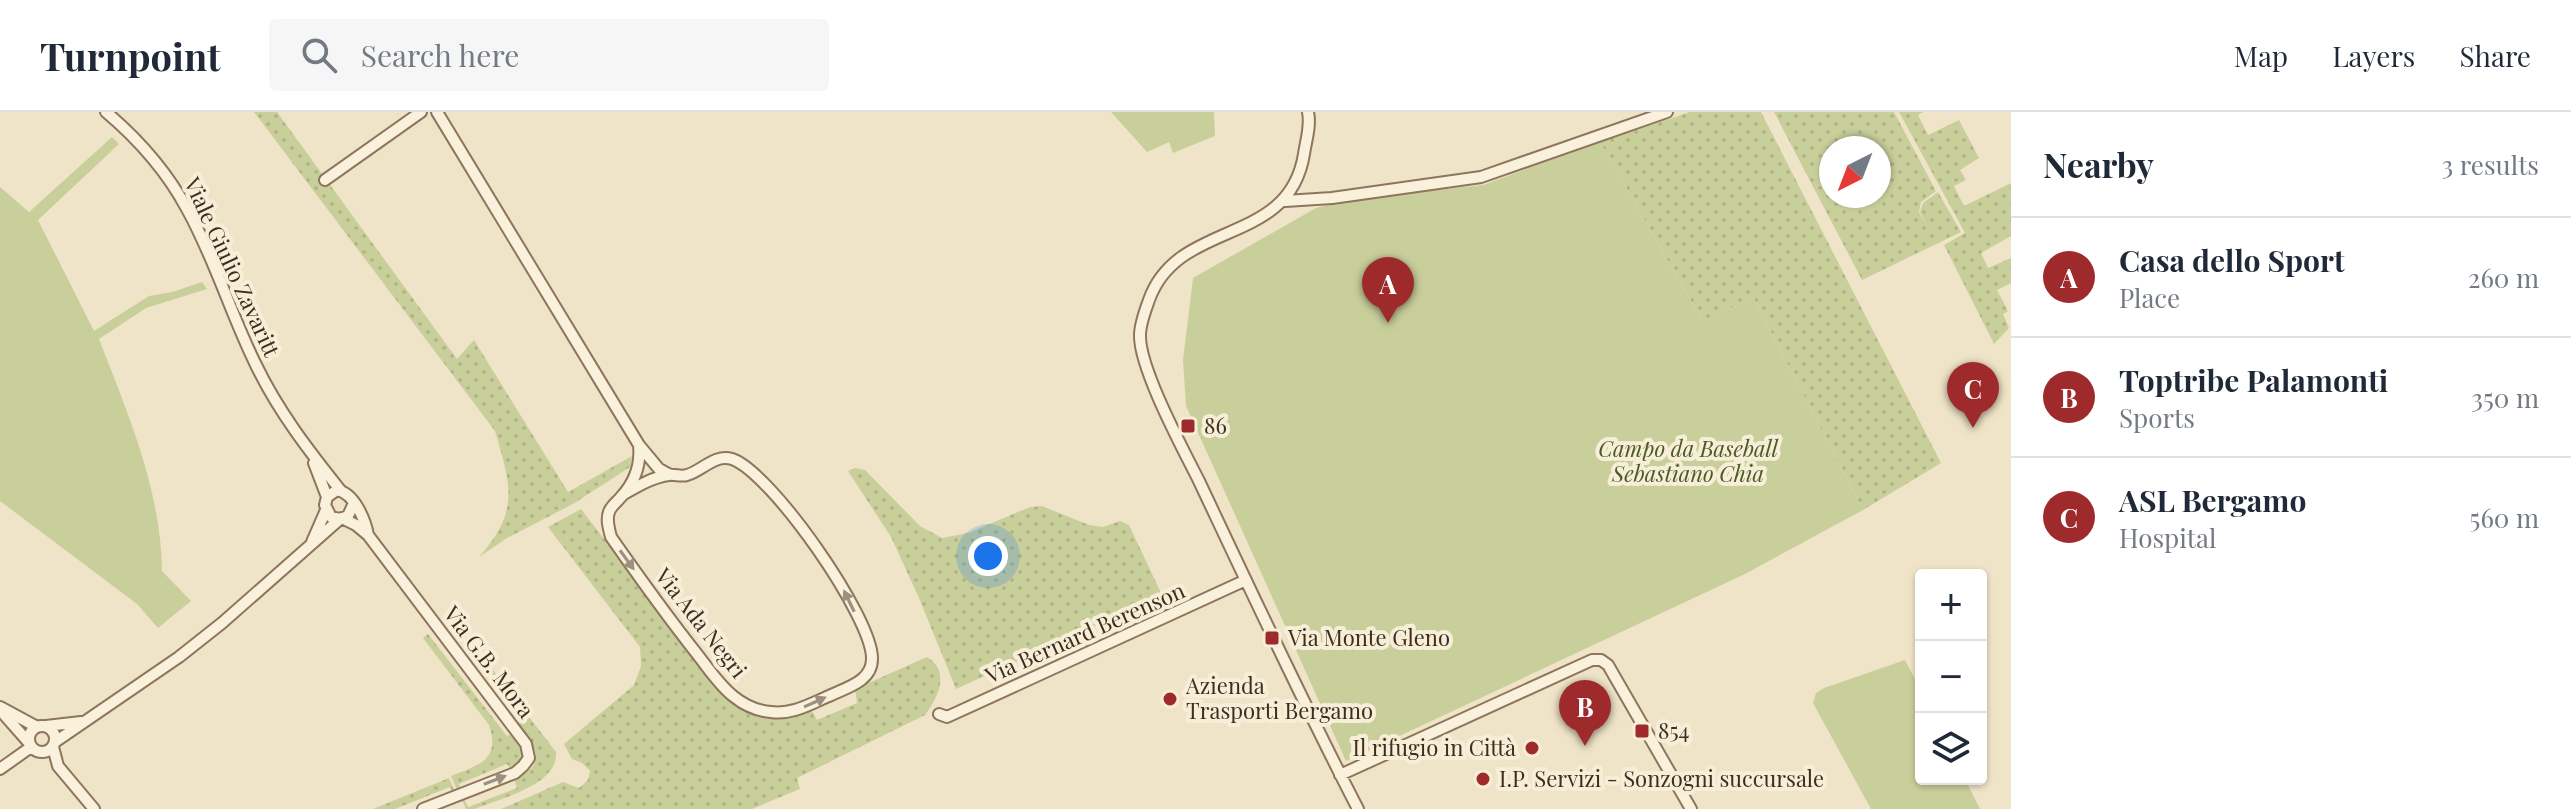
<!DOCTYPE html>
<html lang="en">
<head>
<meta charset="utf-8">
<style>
  :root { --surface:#fff; --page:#f6f6f7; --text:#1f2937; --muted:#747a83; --line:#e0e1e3; --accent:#9e2a2b }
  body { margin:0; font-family:"Playfair Display",serif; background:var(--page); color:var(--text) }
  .controls { position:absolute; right:24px; bottom:24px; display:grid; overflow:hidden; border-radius:8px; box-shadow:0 2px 6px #0004 }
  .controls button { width:72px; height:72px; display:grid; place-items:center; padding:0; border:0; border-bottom:2px solid var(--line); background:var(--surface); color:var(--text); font:40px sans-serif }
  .compass { position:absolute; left:1819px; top:24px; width:72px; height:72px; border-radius:50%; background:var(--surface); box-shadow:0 2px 6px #0004; rotate:222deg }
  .you { position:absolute; left:988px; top:444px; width:28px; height:28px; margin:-20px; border:6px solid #fff; border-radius:50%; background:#1a73e8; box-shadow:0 0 0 12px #1a73e833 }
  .badge { display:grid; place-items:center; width:52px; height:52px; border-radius:50%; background:var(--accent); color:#fff; font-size:26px; font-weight:700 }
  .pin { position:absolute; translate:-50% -66px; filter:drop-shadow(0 2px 4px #0008) }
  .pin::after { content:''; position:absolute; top:42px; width:28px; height:24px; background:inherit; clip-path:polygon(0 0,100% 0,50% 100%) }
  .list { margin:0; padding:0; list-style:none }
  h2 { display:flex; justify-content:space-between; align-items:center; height:104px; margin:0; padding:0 32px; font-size:34px }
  h2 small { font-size:26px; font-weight:400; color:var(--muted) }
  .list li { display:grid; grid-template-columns:52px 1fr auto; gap:24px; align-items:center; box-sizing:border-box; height:120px; padding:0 32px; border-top:2px solid var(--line) }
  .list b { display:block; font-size:30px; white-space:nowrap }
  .list p { margin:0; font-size:26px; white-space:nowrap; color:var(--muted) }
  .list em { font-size:26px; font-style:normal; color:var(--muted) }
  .icon { flex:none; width:44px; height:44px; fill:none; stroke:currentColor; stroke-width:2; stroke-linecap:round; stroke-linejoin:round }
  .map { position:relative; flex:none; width:2011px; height:697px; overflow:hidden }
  header { display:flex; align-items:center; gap:48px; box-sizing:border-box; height:112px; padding:0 40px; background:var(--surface); border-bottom:2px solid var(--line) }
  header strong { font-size:38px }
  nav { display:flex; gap:44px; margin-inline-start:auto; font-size:28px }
  .search { width:560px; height:72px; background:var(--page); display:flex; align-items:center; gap:20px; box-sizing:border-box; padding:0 28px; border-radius:8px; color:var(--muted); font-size:30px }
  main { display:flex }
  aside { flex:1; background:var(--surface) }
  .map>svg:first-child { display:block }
</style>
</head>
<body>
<header>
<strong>Turnpoint</strong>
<div class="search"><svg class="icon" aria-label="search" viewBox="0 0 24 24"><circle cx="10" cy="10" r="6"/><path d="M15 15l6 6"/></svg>Search here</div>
<nav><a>Map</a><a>Layers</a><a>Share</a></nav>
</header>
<main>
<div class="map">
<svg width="2011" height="697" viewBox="0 0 2011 697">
  <defs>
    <pattern id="grass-dots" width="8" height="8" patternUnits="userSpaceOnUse" patternTransform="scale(2)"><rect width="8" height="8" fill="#c9cf9b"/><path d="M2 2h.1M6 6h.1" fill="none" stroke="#aeb285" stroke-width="1.8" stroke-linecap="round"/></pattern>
  </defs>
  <rect width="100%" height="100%" fill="#f0e4c8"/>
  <path fill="url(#grass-dots)" fill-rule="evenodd" d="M254,0h23l180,247 17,-19 94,152 64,-36 -2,11 -57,37 -66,34 -28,19c41,-46 32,-71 16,-126z
    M1690,0h71l180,351 -78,47 -110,-213 -50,25 -103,-180z
    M1774,0h120l42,79 -15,11 -2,10 8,14 -7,-14 3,-9 15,-11 23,40 -99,48zM1831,36h48v48h-48z
    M1899,0h24l-5,3 10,20 31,-15 20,38 -19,12 6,10 -12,6 10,20 47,-23v53l-30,17 7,15 23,-10v25l-14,7 11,21 -5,3 6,14 -15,16 -50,-99 21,-12z
    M855,356l10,2 55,56 22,12 26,-5 62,-26 12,-1 47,19 14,2 17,-6 9,4 33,70 -206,94 -37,-91 -28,-61 -43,-66z
    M581,397l143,186c29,21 52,29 87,14l6,11 40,-17 -2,-14 72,-32c24,14 11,41 -2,58l-128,63 3,11 -48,20h-251l62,-27 16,6 9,-8 2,-9 -8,-8 -10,-4 -8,-15 70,-59 7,-19 -1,-19 -92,-120z
    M457,511l99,129c3,33 -57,47 -82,57h-8l-4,-9 2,-1 4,8 49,-19 -3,-9c36,-14 20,-35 3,-57l7,-6 -69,-91z
    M428,522l79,102 4,-2 11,15 -1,12 -11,7 -3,-4 -48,20 2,5 -4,1 -6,-14c28,-11 50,-16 38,-51l-66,-87z
    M449,666l5,12 -2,1 -2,-4 -55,22h-22z"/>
  <path fill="#c9cf9b" d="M1111,0h103l1,24 -42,17 -4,-11 -22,10z
    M112,25l7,7 -81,76 56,111 55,-35 23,-4 30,-10 5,7 -61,19 -47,31c29,75 62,150 63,232l29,30 -33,27 -21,-24 -137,-103v-314l29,25z
    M1600,30l103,180 50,-25 110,213 -118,64 -399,187 -160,-355 -3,-46 10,-82 123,-70 31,-8 136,-15z
    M1905,548l16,31v88h44l15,30h-109l-58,-106 3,-10 8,-5z"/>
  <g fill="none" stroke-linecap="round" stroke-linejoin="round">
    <defs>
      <path id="minor" d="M106,0c32,27 61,60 81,97 28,50 44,106 69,156 22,46 53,86 85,126
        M437,0l202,333 20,24 11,6
        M1308,0c3,14 -2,28 -4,42 -15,94 -126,64 -155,146 -4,11 -9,24 -9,35 -1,33 43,114 59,146 52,110 103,220 159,328
        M325,68l96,-68
        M1285,89l47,-3 149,-21 186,-65
        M314,351l13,34
        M624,382c14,-8 29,-17 45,-19 6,-1 12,2 18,0 15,-4 27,-21 45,-16 39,13 141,159 140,200 0,23 -27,29 -43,37 -19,8 -37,19 -58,16 -14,-1 -27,-7 -38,-16 -14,-11 -25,-28 -36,-42 -30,-38 -58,-77 -86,-117 -2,-8 -5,-17 -2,-25 2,-6 8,-10 12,-15 14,-15 20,-32 18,-52
        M342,406l14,7 12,10 158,209 3,14 -6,8 -8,7 -92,36
        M340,407l-9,-2 -6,-12 2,-8 10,-7c17,3 28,29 31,45
        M312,430l14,-32
        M0,595l37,20
        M0,598l30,34
        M939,602l8,3 299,-137
        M29 627a13 13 0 1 1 26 0a13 13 0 1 1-26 0Z
        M46,614l35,-4
        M55,630l124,-85 43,-34 118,-104 8,-3 5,-11
        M53,635l5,19 36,43
        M0,657l31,-22
        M1340,663l252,-115h9l7,5 83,144"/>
    </defs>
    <use href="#minor" stroke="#8d765c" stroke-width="14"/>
    <use href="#minor" stroke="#faf1dc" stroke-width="10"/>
  </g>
  <defs><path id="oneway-solid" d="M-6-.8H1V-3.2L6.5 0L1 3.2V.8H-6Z" transform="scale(2)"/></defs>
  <g fill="#9c907e">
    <use href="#oneway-solid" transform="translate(627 448) rotate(54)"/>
    <use href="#oneway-solid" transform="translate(849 489) rotate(-116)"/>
    <use href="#oneway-solid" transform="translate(815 590) rotate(-24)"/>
    <use href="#oneway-solid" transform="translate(495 668) rotate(-21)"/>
  </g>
  <g fill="#9e2a2b" stroke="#f7eed8" stroke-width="3">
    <rect x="1180" y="306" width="16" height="16" rx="4"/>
    <rect x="1264" y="518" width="16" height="16" rx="4"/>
    <circle cx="1170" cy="587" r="8"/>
    <rect x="1634" y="611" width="16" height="16" rx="4"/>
    <circle cx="1532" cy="636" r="8"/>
    <circle cx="1483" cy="667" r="8"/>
  </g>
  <g text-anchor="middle" stroke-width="8" stroke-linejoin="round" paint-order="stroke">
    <g font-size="22" fill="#3d2e20" stroke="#f7eed8">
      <text transform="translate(232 155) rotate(65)" y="8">Viale Giulio Zavaritt</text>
      <text transform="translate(701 511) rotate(52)" y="8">Via Ada Negri</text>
      <text transform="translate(1085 521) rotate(-24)" y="8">Via Bernard Berenson</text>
      <text transform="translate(489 550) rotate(53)" y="8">Via G.B. Mora</text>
    </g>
    <g font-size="22" fill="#3d2e20" stroke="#f7eed8" text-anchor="start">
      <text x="1204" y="322">86</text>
      <text x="1288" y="534">Via Monte Gleno</text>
      <text x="1186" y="582">Azienda<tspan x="1186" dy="25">Trasporti Bergamo</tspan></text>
      <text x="1658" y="627">854</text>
      <text x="1516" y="644" text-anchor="end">Il rifugio in Città</text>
      <text x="1499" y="675">I.P. Servizi - Sonzogni succursale</text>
    </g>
    <g font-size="22" font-style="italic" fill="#4d5a26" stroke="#f7eed8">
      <text x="1688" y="345">Campo da Baseball<tspan x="1688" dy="25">Sebastiano Chia</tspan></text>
    </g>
  </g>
</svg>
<div class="controls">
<button>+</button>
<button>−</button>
<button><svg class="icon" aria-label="layers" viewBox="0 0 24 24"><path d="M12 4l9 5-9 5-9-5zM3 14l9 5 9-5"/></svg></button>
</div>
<svg class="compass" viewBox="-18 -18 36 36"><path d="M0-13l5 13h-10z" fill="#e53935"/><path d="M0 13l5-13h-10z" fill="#747a83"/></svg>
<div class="you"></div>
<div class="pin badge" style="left:1388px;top:211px">A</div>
<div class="pin badge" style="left:1585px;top:634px">B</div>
<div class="pin badge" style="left:1973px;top:316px">C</div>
</div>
<aside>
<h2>Nearby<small>3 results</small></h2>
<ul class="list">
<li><span class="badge">A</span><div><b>Casa dello Sport</b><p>Place</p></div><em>260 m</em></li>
<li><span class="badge">B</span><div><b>Toptribe Palamonti</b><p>Sports</p></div><em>350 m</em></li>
<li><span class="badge">C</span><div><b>ASL Bergamo</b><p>Hospital</p></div><em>560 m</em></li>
</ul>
</aside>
</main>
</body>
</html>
